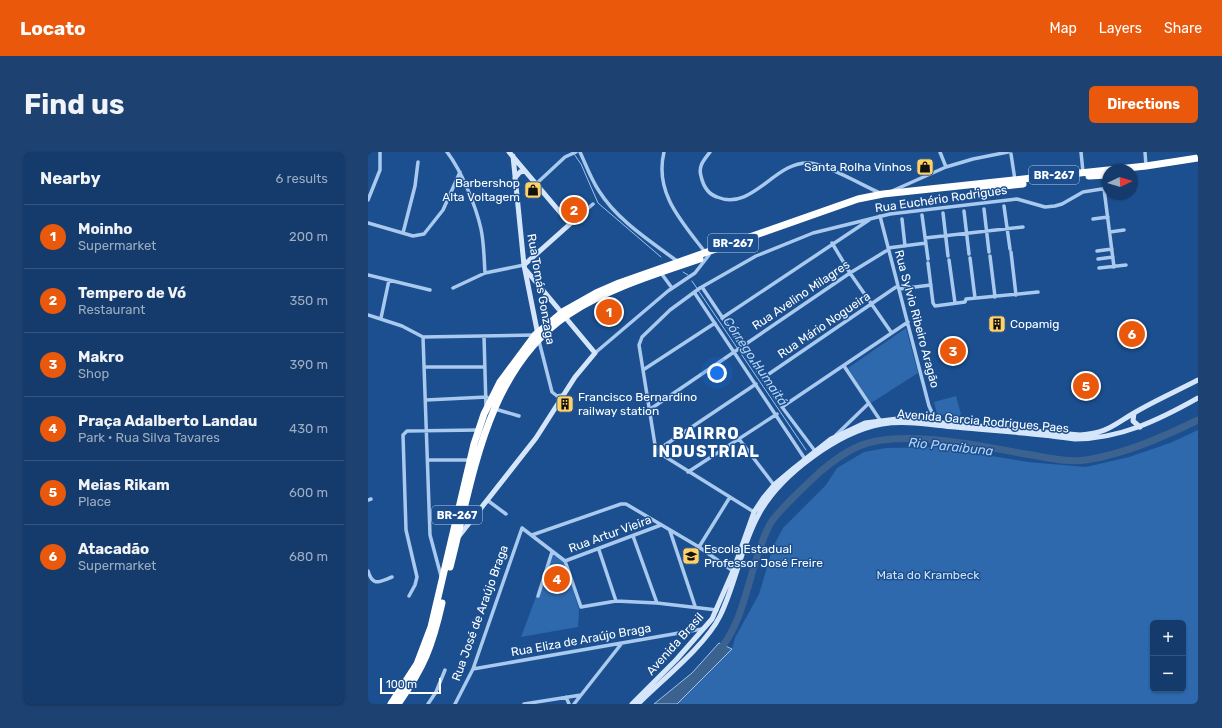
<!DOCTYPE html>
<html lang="en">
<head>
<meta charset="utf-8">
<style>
  :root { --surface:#143b6b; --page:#1d4271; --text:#f1f3f6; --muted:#9dadc1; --line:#33557e; --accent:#ea580c }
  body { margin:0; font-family:Rubik,sans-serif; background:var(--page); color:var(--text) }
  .controls { position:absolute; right:12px; bottom:12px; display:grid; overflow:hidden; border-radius:6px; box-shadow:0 1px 3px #0004 }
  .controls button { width:36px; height:36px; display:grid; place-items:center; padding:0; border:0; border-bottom:1px solid var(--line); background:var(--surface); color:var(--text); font:20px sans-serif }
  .compass { position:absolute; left:734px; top:12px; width:36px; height:36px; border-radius:50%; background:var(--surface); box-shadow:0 1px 3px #0004; rotate:86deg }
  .scale { position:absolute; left:12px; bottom:10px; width:61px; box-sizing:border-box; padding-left:4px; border:2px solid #fff; border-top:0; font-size:11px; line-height:14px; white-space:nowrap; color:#fff; -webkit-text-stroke:3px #1b4f8f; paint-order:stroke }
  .you { position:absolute; left:349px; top:221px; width:14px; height:14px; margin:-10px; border:3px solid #fff; border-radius:50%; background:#1a73e8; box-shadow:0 0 0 6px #1a73e833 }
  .badge { display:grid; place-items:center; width:26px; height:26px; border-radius:50%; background:var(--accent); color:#fff; font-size:13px; font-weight:700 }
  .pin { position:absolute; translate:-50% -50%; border:2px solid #fff; box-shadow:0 1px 4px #0006 }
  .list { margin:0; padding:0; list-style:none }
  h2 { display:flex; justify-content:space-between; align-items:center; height:52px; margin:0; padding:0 16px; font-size:17px }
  h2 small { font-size:13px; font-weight:400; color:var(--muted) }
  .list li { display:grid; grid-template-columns:26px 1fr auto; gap:12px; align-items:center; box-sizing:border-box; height:64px; padding:0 16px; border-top:1px solid var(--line) }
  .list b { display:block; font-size:15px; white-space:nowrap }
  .list p { margin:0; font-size:13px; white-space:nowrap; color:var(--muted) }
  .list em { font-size:13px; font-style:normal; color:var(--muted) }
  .map { position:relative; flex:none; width:830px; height:552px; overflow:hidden; border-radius:6px }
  header { display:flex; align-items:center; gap:24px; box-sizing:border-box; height:56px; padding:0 20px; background:var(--accent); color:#fff }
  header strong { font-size:19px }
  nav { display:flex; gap:22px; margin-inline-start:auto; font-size:14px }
  .intro { display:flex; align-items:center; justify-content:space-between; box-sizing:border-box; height:96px; padding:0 24px }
  h1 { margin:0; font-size:28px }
  .button { padding:10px 18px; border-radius:6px; background:var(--accent); color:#fff; font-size:14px; font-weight:700 }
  main { display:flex; gap:24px; padding:0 24px }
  aside { flex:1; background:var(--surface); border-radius:6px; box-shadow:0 1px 3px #0004 }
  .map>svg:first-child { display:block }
</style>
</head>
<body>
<header>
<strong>Locato</strong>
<nav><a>Map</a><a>Layers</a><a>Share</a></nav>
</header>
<div class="intro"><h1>Find us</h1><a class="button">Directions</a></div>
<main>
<aside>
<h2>Nearby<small>6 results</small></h2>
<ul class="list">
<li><span class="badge">1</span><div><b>Moinho</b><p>Supermarket</p></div><em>200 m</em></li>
<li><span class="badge">2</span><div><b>Tempero de Vó</b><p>Restaurant</p></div><em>350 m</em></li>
<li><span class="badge">3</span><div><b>Makro</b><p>Shop</p></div><em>390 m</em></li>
<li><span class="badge">4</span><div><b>Praça Adalberto Landau</b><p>Park · Rua Silva Tavares</p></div><em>430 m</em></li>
<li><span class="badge">5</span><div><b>Meias Rikam</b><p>Place</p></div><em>600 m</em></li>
<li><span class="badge">6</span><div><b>Atacadão</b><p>Supermarket</p></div><em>680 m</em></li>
</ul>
</aside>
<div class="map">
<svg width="830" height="552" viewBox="0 0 830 552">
  <rect width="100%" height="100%" fill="#1b4f8f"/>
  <path fill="#2e69ad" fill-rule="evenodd" d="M538,176l12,45 -47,30 -23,-35z
    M588,244l5,18 -2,3 -22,-3 -3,-12z
    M830,278v274h-521l55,-55 3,-11 24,-44 14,-47 10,-19 43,-43 11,-17 27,-16 22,-4 50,-1 92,15 58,5 43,-10 41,-14zM785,471h30v66h-30z
    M184,402l12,8 15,47 -1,18 -57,10 15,-40h2z"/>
  <path fill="#3c6290" stroke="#9cc4f0" d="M351,491l13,6 -55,55h-23l38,-31z"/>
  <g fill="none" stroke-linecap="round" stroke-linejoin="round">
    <path stroke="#9cc4f0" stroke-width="1" d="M206,2l7,10 17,39 63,54
      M315,120l5,3
      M324,129l114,169"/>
    <path stroke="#3c6290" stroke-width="7" d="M349,501c30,-32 32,-90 53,-129 7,-12 40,-43 51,-53 12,-10 24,-19 38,-25 41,-17 117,-1 161,7 21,3 44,10 66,7 39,-6 77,-23 112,-40"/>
    <path stroke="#a9c9ee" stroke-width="3.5" d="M79,0c14,18 29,54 34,77 3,14 3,29 4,44
      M212,0c6,13 11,27 19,39 18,29 51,50 78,70
      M296,0c-10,41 18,70 41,100
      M342,0c-6,8 -12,14 -9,24 2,9 7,18 16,21 36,15 58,-37 93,-34 16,1 54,23 70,30
      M572,0l6,15
      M713,0l2,20
      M777,0l1,14
      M643,2l4,26
      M168,32l29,-27 11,-5
      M736,37l10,78
      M524,39l54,-24 27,-8 35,-7
      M0,48l12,-30v-18
      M636,54l6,43
      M616,57l5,43
      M596,59l5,43
      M575,61l5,43
      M554,63l6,44
      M512,64l49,190 8,17
      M534,67l3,27
      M725,67l15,-2
      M0,71l45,13 11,-2 19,-24 17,-38
      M202,72l23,-20
      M742,80l14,-2
      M35,81l12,-47 3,-24
      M557,86l98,-11
      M464,91l18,30 41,59
      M520,96l38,-5
      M729,99l15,-2
      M643,100l5,43
      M622,104l5,41
      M602,106l5,40
      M730,107l15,-2
      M581,108l6,43
      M560,111l5,40 2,3 30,-4 1,-3 72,-7
      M731,116l27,-3
      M293,121l11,15
      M0,123l62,15
      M334,135l80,120 33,44
      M85,136l32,-15 39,-8
      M531,137l32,-4
      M326,140l111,167
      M0,163l34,11 21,11 111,-2
      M13,166l8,-38
      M354,166l147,-98
      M116,184l2,71
      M55,185l7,198 11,41
      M171,189l13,51 5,4 6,-1
      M227,201l73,-62 27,-18 14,-18
      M476,214l36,54
      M57,215h60
      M275,218l72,-47
      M395,226l133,-91
      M58,248l61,-3
      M414,255l126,-85
      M127,257l24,7
      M281,258l201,-137 36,-22
      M468,283l32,-31
      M371,287l35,46
      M288,299l100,-67
      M60,308h42
      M320,320l89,-58
      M0,348l3,-1
      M119,348l19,14
      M386,360l-98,-61 -17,-106 3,-8 28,-27 30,-22 56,-32 57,-23 77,-19 127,-15 28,8 10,-1 7,-2 21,-12 25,-4
      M302,379l25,75
      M164,383l89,-31h5l73,43 34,24
      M265,384l24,67
      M331,395l31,-50
      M231,398l17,51
      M197,409l96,-36
      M0,419c5,16 11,11 24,6
      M41,444l6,-11 2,-8 -11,-47 -3,-95 4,-4 72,-1
      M170,444l14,-44
      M105,517l229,-40
      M198,545l3,7
      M60,552l8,-12 9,-22
      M87,552l18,-35 49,-141 43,33 16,46 35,-6 41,2 60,7
      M156,552l57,-9
      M206,552l48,-61"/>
    <path stroke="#d6e6fa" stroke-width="5" d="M141,0l61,72 -46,41
      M145,4l11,109 14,70
      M147,26l5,-6 5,-1
      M158,118l35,42
      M766,261l-1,8 7,6
      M91,384l77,-98 39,-61 20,-24 -30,-36
      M264,552l44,-44 36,-41 21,-48 21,-59 10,-15 10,-12 19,-16 38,-30 34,-16 32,-4 183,16c27,-2 32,-9 54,-22 20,-12 43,-22 64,-33
      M270,552c24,-24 68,-59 82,-88 16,-33 21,-70 39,-102 21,-39 79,-82 123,-90 24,-4 49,1 73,3 40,4 80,6 120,12 45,0 84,-19 123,-41"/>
    <path stroke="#fff" stroke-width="7" d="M721,24l19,-1
      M610,37l45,-5
      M82,415c23,-89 36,-198 119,-253 40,-26 87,-40 131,-55
      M23,552l26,-40 14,-37 43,-183 10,-30 16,-32 35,-47 29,-24 32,-18 23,-10 239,-84 25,-5 263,-28 52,-8
      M30,552c26,-37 34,-57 44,-101"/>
  </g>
  <defs>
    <symbol id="shop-square" viewBox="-11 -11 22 22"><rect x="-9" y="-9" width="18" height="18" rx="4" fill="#ffd166" stroke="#1b4f8f"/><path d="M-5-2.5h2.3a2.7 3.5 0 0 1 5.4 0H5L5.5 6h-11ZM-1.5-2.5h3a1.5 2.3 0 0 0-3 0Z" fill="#111"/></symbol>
    <symbol id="building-square" viewBox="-11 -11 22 22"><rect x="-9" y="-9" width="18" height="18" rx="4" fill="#ffd166" stroke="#1b4f8f"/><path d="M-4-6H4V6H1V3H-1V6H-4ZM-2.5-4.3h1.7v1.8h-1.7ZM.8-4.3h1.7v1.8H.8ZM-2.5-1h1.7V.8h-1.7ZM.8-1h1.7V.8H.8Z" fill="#111"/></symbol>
    <symbol id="school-square" viewBox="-11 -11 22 22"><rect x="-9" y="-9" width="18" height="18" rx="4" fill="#ffd166" stroke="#1b4f8f"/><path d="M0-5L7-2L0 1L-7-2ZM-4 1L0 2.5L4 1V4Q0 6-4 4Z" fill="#111"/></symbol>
  </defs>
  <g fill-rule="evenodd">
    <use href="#shop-square" x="547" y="5" width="20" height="20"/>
    <use href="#shop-square" x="155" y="28" width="20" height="20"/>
    <use href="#building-square" x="619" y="162" width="20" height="20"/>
    <use href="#building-square" x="187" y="242" width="20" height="20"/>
    <use href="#school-square" x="313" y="394" width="20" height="20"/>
  </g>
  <g text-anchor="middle" stroke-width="3" stroke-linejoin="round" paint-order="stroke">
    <g fill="#1b4f8f" stroke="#bbcadd" stroke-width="1">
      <rect x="661" y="14" width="50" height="18" rx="3"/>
      <rect x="340" y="82" width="50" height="18" rx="3"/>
      <rect x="64" y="354" width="50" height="18" rx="3"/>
    </g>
    <g font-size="11" font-weight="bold" fill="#fff">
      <text x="686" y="27">BR-267</text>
      <text x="365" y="95">BR-267</text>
      <text x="89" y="367">BR-267</text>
    </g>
    <g font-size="12" fill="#fff" stroke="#1b4f8f" text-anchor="start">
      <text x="544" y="19" text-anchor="end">Santa Rolha Vinhos</text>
      <text x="152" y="35" text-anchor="end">Barbershop<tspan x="152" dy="14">Alta Voltagem</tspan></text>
      <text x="642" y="176">Copamig</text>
      <text x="210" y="249">Francisco Bernardino<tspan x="210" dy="14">railway station</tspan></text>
      <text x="336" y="401">Escola Estadual<tspan x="336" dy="14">Professor José Freire</tspan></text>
    </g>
    <g font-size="12" fill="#fff" stroke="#1b4f8f">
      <text transform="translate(573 47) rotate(-8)" y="4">Rua Euchério Rodrigues</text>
      <text transform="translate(173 137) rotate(80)" y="4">Rua Tomás Gonzaga</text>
      <text transform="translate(433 143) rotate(-34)" y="4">Rua Avelino Milagres</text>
      <text transform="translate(549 167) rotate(75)" y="4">Rua Sylvio Ribeiro Aragão</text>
      <text transform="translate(456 173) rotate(-34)" y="4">Rua Mário Nogueira</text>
      <text transform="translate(615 269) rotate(5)" y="4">Avenida Garcia Rodrigues Paes</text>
      <text transform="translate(242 382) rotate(-20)" y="4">Rua Artur Vieira</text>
      <text transform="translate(112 461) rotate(-70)" y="4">Rua José de Araújo Braga</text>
      <text transform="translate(213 488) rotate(-10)" y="4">Rua Eliza de Araújo Braga</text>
      <text transform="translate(307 492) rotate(-48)" y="4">Avenida Brasil</text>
    </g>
    <g font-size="12" fill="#cfe3fa" stroke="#1b4f8f">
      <text x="560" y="427">Mata do Krambeck</text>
    </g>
    <g font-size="13" font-style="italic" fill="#b5d3f5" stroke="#1b4f8f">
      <text transform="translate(388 209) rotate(56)" y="5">Córrego Humaitá</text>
      <text transform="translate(583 294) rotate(6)" y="5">Rio Paraibuna</text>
    </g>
    <g font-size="16" font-weight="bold" letter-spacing="1" fill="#fff" stroke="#1b4f8f">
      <text x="338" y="287">BAIRRO<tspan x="338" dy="18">INDUSTRIAL</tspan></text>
    </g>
  </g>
</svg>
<div class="controls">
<button>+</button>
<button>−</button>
</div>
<svg class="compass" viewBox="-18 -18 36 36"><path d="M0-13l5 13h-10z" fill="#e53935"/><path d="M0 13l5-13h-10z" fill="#9dadc1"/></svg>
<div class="scale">100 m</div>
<div class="you"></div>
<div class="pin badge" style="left:241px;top:160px">1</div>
<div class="pin badge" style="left:206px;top:58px">2</div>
<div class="pin badge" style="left:585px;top:199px">3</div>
<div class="pin badge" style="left:189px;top:427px">4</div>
<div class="pin badge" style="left:718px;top:234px">5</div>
<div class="pin badge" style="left:764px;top:182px">6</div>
</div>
</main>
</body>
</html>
